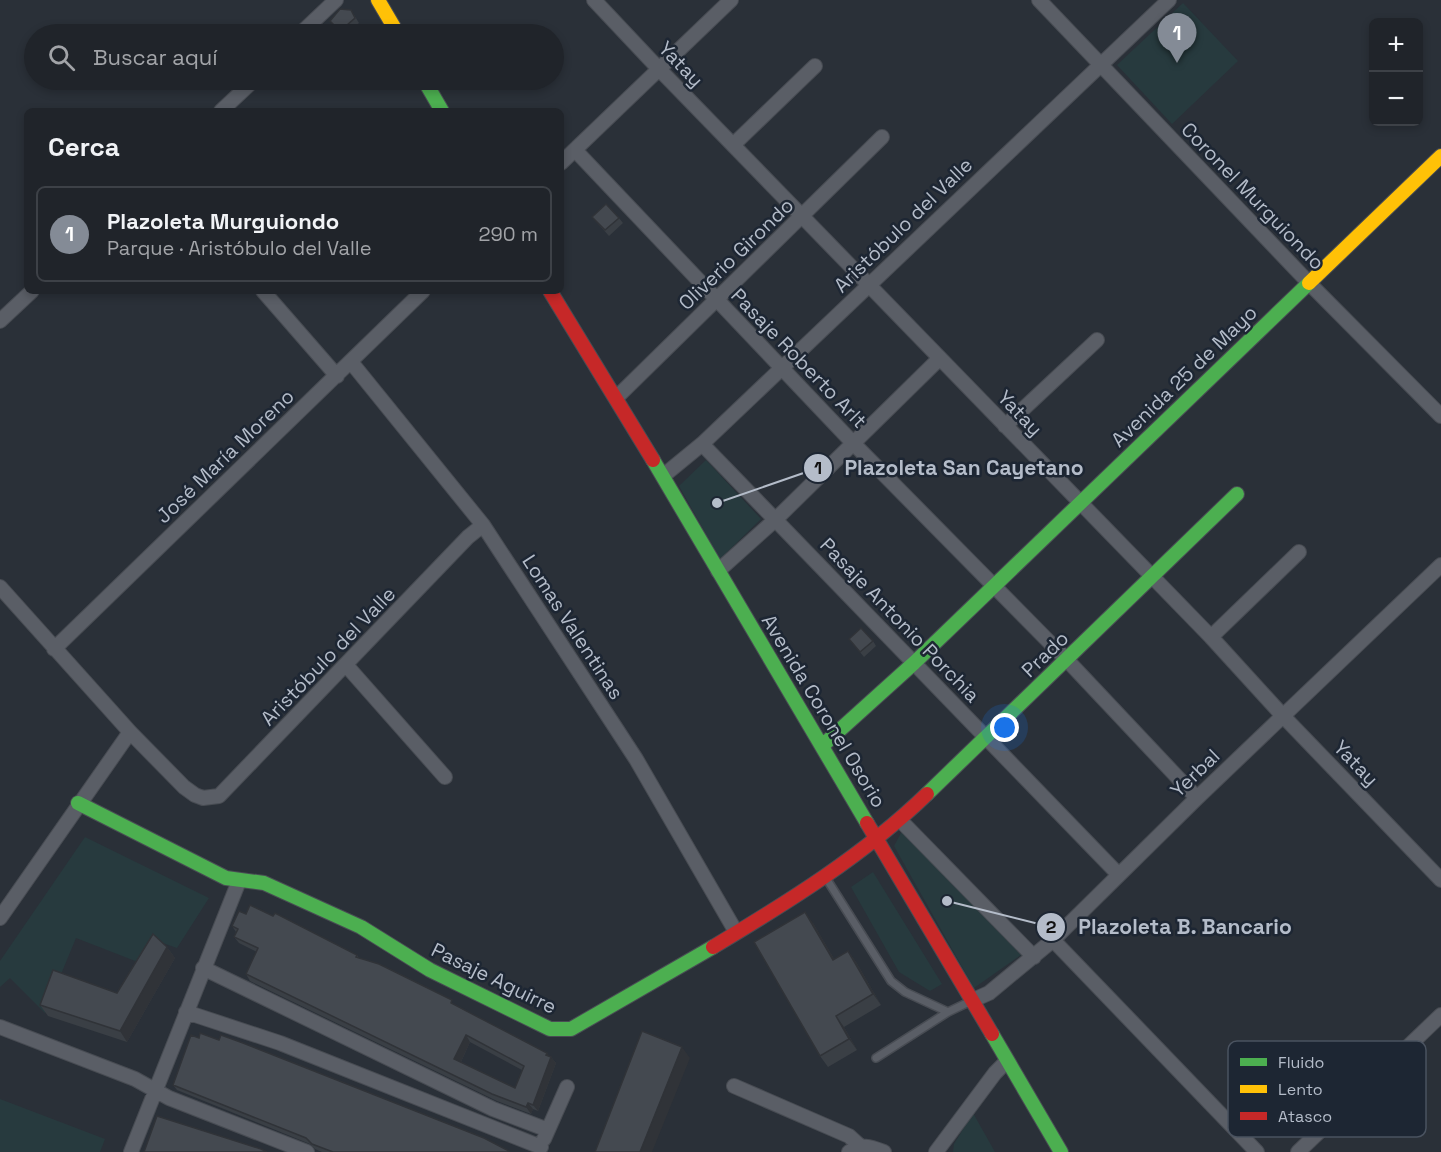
<!DOCTYPE html>
<html lang="es">
<head>
<meta charset="utf-8">
<style>
  :root { --surface:#20242a; --page:#282c32; --text:#f1f3f6; --muted:#a2a4a8; --line:#3d4147; --accent:#848b96 }
  body { margin:0; font-family:"Space Grotesk",sans-serif; background:var(--page); color:var(--text) }
  .controls { position:absolute; right:18px; top:18px; display:grid; overflow:hidden; border-radius:9px; box-shadow:0 3px 9px #0003 }
  .controls button { width:54px; height:54px; display:grid; place-items:center; padding:0; border:0; border-bottom:2px solid var(--line); background:var(--surface); color:var(--text); font:30px sans-serif }
  .you { position:absolute; left:1005px; top:728px; width:21px; height:21px; margin:-15px; border:4px solid #fff; border-radius:50%; background:#1a73e8; box-shadow:0 0 0 9px #1a73e833 }
  .badge { display:grid; place-items:center; width:39px; height:39px; border-radius:50%; background:var(--accent); color:#fff; font-size:20px; font-weight:700 }
  .pin { position:absolute; translate:-50% -50px; filter:drop-shadow(0 2px 3px #0008) }
  .pin::after { content:''; position:absolute; top:32px; width:21px; height:18px; background:inherit; clip-path:polygon(0 0,100% 0,50% 100%) }
  .list { margin:0; padding:0; list-style:none }
  h2 { display:flex; justify-content:space-between; align-items:center; height:78px; margin:0; padding:0 24px; font-size:26px }
  h2 small { font-size:20px; font-weight:400; color:var(--muted) }
  .list li { display:grid; grid-template-columns:39px 1fr auto; gap:18px; align-items:center; box-sizing:border-box; height:96px; margin:0 12px 12px; padding:0 12px; border:2px solid var(--line); border-radius:9px }
  .list b { display:block; font-size:22px; white-space:nowrap }
  .list p { margin:0; font-size:20px; white-space:nowrap; color:var(--muted) }
  .list em { font-size:20px; font-style:normal; color:var(--muted) }
  .icon { flex:none; width:33px; height:33px; fill:none; stroke:currentColor; stroke-width:2; stroke-linecap:round; stroke-linejoin:round }
  .map { position:relative; flex:none; width:1441px; height:1152px; overflow:hidden }
  .search { position:absolute; background:var(--surface); box-shadow:0 3px 9px #0003; left:24px; top:24px; width:540px; height:66px; display:flex; align-items:center; gap:15px; box-sizing:border-box; padding:0 21px; border-radius:33px; color:var(--muted); font-size:22px }
  .panel { position:absolute; background:var(--surface); box-shadow:0 3px 9px #0003; left:24px; top:108px; width:540px; height:186px; border-radius:9px }
  .map>svg:first-child { display:block }
</style>
</head>
<body>
<div class="map">
<svg width="1441" height="1152" viewBox="0 0 1441 1152">
  <rect width="100%" height="100%" fill="#2a3038"/>
  <path fill="#273a3e" d="M1183,3l55,58 -66,63 -55,-59z
    M706,460l55,59 -41,40 -41,-73z
    M902,831l119,124 -47,33 -80,-142z
    M85,837l124,61 -32,50 -20,-7 -14,23 -67,-26 -31,75 -35,-35 -10,9v-26z
    M873,872l69,112 -12,7 -31,-19 -48,-85z
    M0,1099l105,40 -5,13h-100z
    M973,1113l22,39h-42l1,-8z"/>
  <g fill="none" stroke-linecap="round" stroke-linejoin="round">
    <defs>
      <path id="lane" d="M826,878l65,103 14,11 43,20
        M876,1058l72,-46 23,-11"/>
      <path id="street" d="M594,0l65,69 552,568 72,79 158,164
        M1039,0l270,283 132,133
        M300,34l36,-34
        M221,111l33,-31
        M733,145l82,-79
        M575,150l278,293 214,217 130,138
        M561,163l170,-163
        M263,291l74,85
        M0,321l32,-30
        M351,362l132,163 153,234 100,173
        M616,398l266,-261
        M1005,426l92,-86
        M702,444l417,431
        M663,476l39,-32 467,-444
        M718,571l57,-51 165,-162
        M0,587l130,145 54,55 11,8 8,3 16,-2 249,-259 15,-12
        M1211,637l88,-85
        M54,649l369,-358
        M346,665l99,112
        M900,820l134,137
        M0,918l130,-186
        M1053,940l204,212
        M203,968l290,141 55,21
        M971,1001l18,-8 64,-53 144,-142 244,-233
        M186,1012l94,31 261,104
        M0,1027l135,52 34,19 138,54
        M734,1086l115,50 11,10
        M544,1139l23,-52
        M131,1152l108,-271
        M849,1152c13,-9 22,-5 35,0
        M936,1152l59,-79 12,-12
        M1298,1152l143,-137"/>
      <path id="fast" d="M424,80l18,31
        M653,460l214,363
        M822,746l92,-83 395,-380
        M927,794l310,-300
        M78,803l148,75 38,5 97,44 69,43 120,59h21l142,-82
        M992,1034l69,118"/>
      <path id="slow" d="M378,0l20,34
        M1309,283l132,-127"/>
      <path id="jam" d="M550,291l103,169
        M867,823l125,211
        M713,947c75,-45 151,-92 214,-153"/>
    </defs>
    <use href="#lane" stroke="#484c53" stroke-width="10"/>
    <use href="#street" stroke="#484c53" stroke-width="16"/>
    <use href="#fast" stroke="#484c53" stroke-width="16"/>
    <use href="#slow" stroke="#484c53" stroke-width="16"/>
    <use href="#jam" stroke="#484c53" stroke-width="16"/>
    <use href="#lane" stroke="#5a5e66" stroke-width="7"/>
    <use href="#street" stroke="#5a5e66" stroke-width="14"/>
    <use href="#fast" stroke="#4caf50" stroke-width="14"/>
    <use href="#slow" stroke="#ffc107" stroke-width="14"/>
    <use href="#jam" stroke="#c62828" stroke-width="14"/>
  </g>
  <path fill="#3a3f45" fill-rule="evenodd" d="M351,10l8,13 -13,11h-4l-8,-8 -4,-5z
    M592,217l27,1 4,5 -14,13z
    M849,639l24,2 3,5 -12,11z
    M246,914l111,41 2,3 96,47 92,48 2,3 2,1 5,6 -18,48 -5,-2 -2,5 -34,-13 -247,-120 -4,-7 11,-22 -18,-9 -5,-6 2,-5 -4,-6zM470,1042l52,28 -7,18 -54,-26z
    M813,923l21,36 14,-8 8,11 25,43 -37,22 13,23 -29,17 -8,-11z
    M167,947l8,11 -48,84 -79,-26 -8,-11 77,-12z
    M173,1085l337,67h-188l-7,-3 -5,-5 -133,-54z"/>
  <path fill="#303338" d="M805,912l8,11 28,48 -8,-11z
    M167,947l8,11 -48,84 -7,-11z
    M848,951l8,11 25,43 -8,-11z
    M836,1016l8,11 13,23 -8,-11z
    M466,1035l4,7 -11,24 -5,-7z
    M682,1047l8,11 -38,94h-12z
    M547,1053l4,5v-1l5,6 -18,48 -5,-6z
    M528,1103l5,6 -2,5 -5,-7z"/>
  <path fill="#444950" stroke="#303338" stroke-width="1.5" fill-rule="evenodd" d="M340,9l11,1 4,8 -15,13 -10,-10z
    M606,204l13,14 -14,12 -13,-13z
    M861,628l12,13 -13,11 -11,-13z
    M250,905l23,11 2,-3 82,42 -1,2 23,7 73,36 -1,3 96,50 -1,2 5,2 -18,48 -5,-2 -2,4 -34,-13 -246,-120 12,-26 -24,-11 4,-8 -6,-3 7,-15 7,3zM466,1035l58,31 -9,22 -61,-29z
    M805,912l28,48 15,-9 25,43 -37,22 13,23 -29,17 -66,-114z
    M153,934l14,13 -47,84 -80,-26 13,-35 64,23z
    M642,1031l40,16 -42,105h-45z
    M200,1033l19,7 2,-5 22,8 241,95 25,13v1h-176l-21,-8 -6,-6 -133,-53 18,-50 8,3z
    M157,1116l104,33 6,3h-123z"/>
  <g text-anchor="middle" stroke-width="5" stroke-linejoin="round" paint-order="stroke">
    <g font-size="20" fill="#b4bcc9" stroke="#1d2633">
      <text transform="translate(681 64) rotate(46)" y="7">Yatay</text>
      <text transform="translate(1253 196) rotate(46)" y="7">Coronel Murguiondo</text>
      <text transform="translate(903 225) rotate(-44)" y="7">Aristóbulo del Valle</text>
      <text transform="translate(736 254) rotate(-44)" y="7">Oliverio Girondo</text>
      <text transform="translate(799 358) rotate(46)" y="7">Pasaje Roberto Arlt</text>
      <text transform="translate(1184 376) rotate(-44)" y="7">Avenida 25 de Mayo</text>
      <text transform="translate(1020 413) rotate(46)" y="7">Yatay</text>
      <text transform="translate(225 456) rotate(-44)" y="7">José María Moreno</text>
      <text transform="translate(900 620) rotate(46)" y="7">Pasaje Antonio Porchia</text>
      <text transform="translate(573 627) rotate(57)" y="7">Lomas Valentinas</text>
      <text transform="translate(1045 654) rotate(-44)" y="7">Prado</text>
      <text transform="translate(328 656) rotate(-46)" y="7">Aristóbulo del Valle</text>
      <text transform="translate(824 711) rotate(59)" y="7">Avenida Coronel Osorio</text>
      <text transform="translate(1356 763) rotate(46)" y="7">Yatay</text>
      <text transform="translate(1195 773) rotate(-44)" y="7">Yerbal</text>
      <text transform="translate(494 978) rotate(26)" y="7">Pasaje Aguirre</text>
    </g>
  </g>
  <rect x="1228" y="1041" width="198" height="96" rx="9" fill="#1d2633" stroke="#4a5360" stroke-width="1.5"/>
  <rect x="1240" y="1058" width="27" height="8" fill="#4caf50"/>
  <rect x="1240" y="1085" width="27" height="8" fill="#ffc107"/>
  <rect x="1240" y="1112" width="27" height="8" fill="#c62828"/>
  <g font-size="16" fill="#b4bcc9">
    <text x="1278" y="1068">Fluido</text>
    <text x="1278" y="1095">Lento</text>
    <text x="1278" y="1122">Atasco</text>
  </g>
  <path fill="none" stroke="#b4bcc9" stroke-width="2" d="M717 503L818 468M947 901L1051 927"/>
  <g fill="#b4bcc9" stroke="#1d2633" stroke-width="2">
    <circle cx="717" cy="503" r="6"/>
    <circle cx="947" cy="901" r="6"/>
    <circle cx="818" cy="468" r="15"/>
    <circle cx="1051" cy="927" r="15"/>
  </g>
  <g font-size="18" text-anchor="middle" font-weight="bold" fill="#111">
    <text x="818" y="474">1</text>
    <text x="1051" y="933">2</text>
  </g>
  <g font-size="21" text-anchor="middle" font-weight="bold" fill="#b4bcc9" stroke="#1d2633" stroke-width="5" stroke-linejoin="round" paint-order="stroke">
    <text x="964" y="475">Plazoleta San Cayetano</text>
    <text x="1185" y="934">Plazoleta B. Bancario</text>
  </g>
</svg>
<div class="controls">
<button>+</button>
<button>−</button>
</div>
<div class="you"></div>
<div class="pin badge" style="left:1177px;top:63px">1</div>
<div class="search"><svg class="icon" aria-label="search" viewBox="0 0 24 24"><circle cx="10" cy="10" r="6"/><path d="M15 15l6 6"/></svg>Buscar aquí</div>
<section class="panel">
<h2>Cerca<small></small></h2>
<ul class="list">
<li><span class="badge">1</span><div><b>Plazoleta Murguiondo</b><p>Parque · Aristóbulo del Valle</p></div><em>290 m</em></li>
</ul>
</section>
</div>
</body>
</html>
